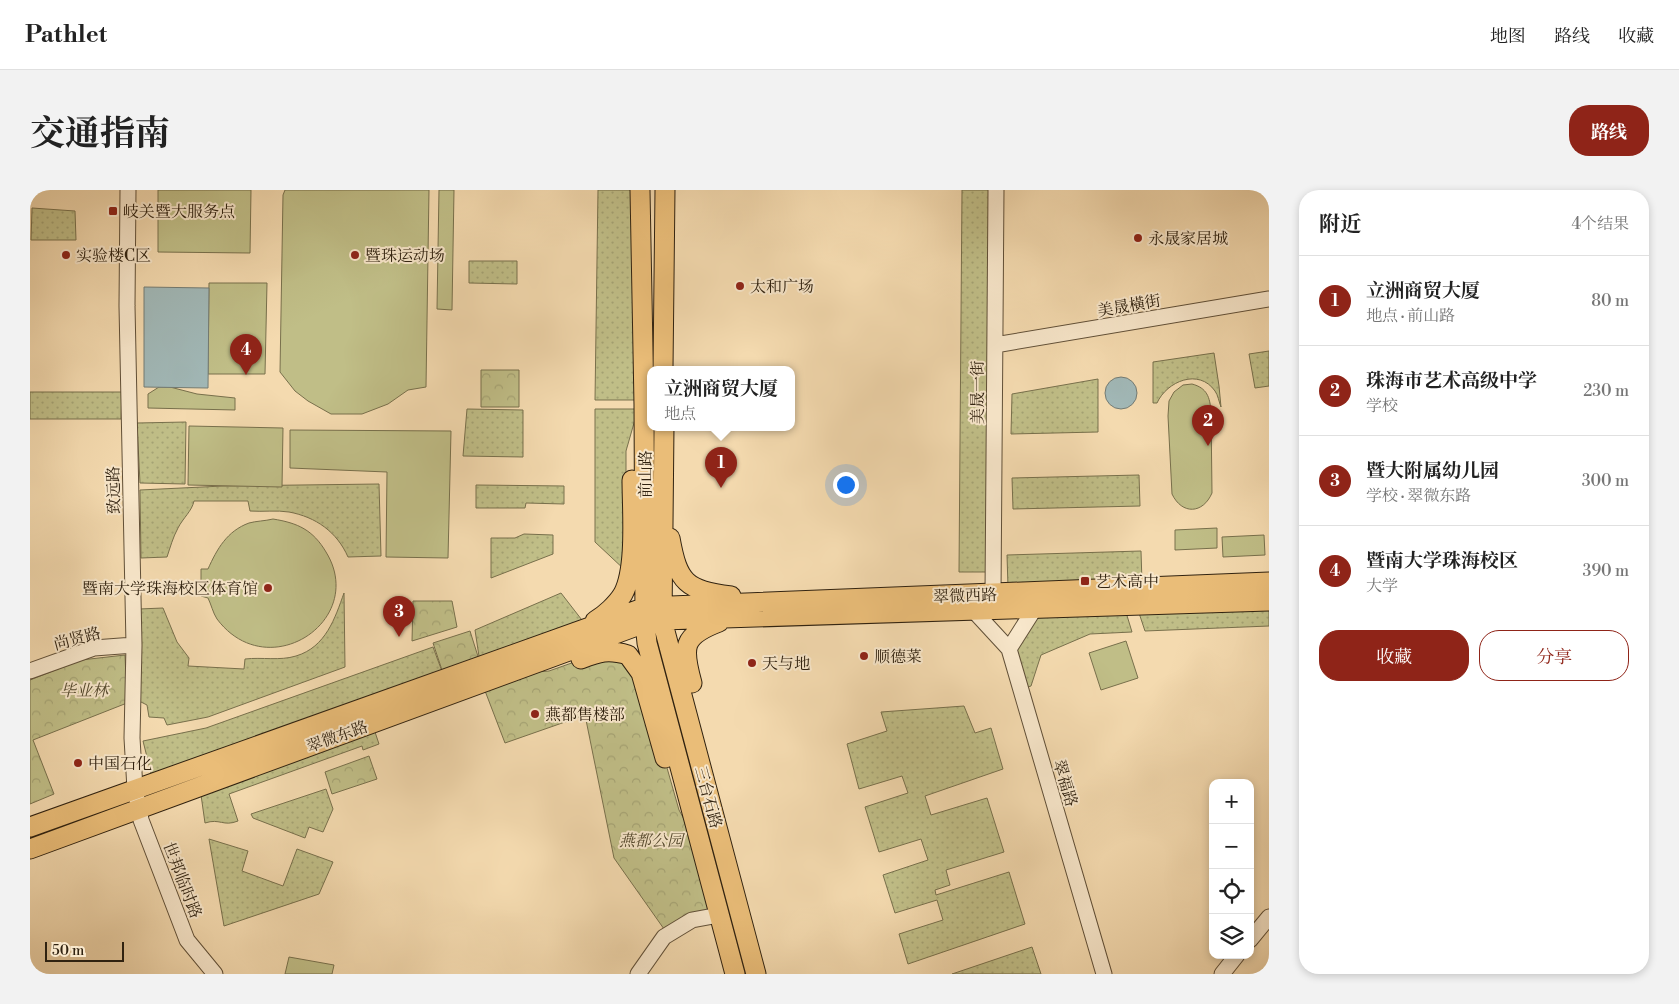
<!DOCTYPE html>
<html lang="zh">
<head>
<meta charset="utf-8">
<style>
  :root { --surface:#fff; --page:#f2f2f2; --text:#222; --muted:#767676; --line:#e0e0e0; --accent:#8f2418 }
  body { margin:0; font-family:"Libre Bodoni","Noto Serif SC",serif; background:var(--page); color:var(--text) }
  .controls { position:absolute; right:15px; bottom:15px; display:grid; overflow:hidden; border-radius:10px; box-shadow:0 2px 8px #0003 }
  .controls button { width:45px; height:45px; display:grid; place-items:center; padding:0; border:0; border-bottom:1px solid var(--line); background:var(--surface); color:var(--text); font:25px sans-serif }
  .scale { position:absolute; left:15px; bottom:12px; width:79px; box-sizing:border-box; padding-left:5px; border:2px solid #302210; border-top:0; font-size:14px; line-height:18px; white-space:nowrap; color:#302210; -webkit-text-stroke:4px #f8e7cb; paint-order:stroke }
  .you { position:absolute; left:815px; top:294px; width:18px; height:18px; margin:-12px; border:4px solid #fff; border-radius:50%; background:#1a73e8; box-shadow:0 0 0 8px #1a73e833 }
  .badge { display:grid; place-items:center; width:32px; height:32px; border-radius:50%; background:var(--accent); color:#fff; font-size:16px; font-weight:700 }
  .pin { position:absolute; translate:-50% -41px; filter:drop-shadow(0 1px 2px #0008) }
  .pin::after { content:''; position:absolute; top:26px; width:18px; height:15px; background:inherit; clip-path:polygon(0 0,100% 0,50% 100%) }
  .popup { position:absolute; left:617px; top:176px; width:148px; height:65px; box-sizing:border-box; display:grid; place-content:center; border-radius:10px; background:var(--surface); filter:drop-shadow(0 1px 4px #0005); font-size:16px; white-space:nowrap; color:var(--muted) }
  .popup b { font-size:19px; color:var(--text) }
  .popup::after { content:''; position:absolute; left:50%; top:100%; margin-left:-10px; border:10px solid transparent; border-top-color:var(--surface) }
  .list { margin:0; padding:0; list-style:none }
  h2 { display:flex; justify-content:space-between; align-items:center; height:65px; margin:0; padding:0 20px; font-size:21px }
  h2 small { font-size:16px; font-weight:400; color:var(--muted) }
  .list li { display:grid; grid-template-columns:32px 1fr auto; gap:15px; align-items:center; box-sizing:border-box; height:90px; padding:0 20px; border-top:1px solid var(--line) }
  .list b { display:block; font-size:19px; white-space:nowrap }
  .list p { margin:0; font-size:16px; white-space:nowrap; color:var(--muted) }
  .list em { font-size:16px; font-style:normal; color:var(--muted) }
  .actions { display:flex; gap:10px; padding:15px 20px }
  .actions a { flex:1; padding:11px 0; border:1px solid var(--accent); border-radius:20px; text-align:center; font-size:18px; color:var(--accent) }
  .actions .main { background:var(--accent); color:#fff }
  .icon { flex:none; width:28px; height:28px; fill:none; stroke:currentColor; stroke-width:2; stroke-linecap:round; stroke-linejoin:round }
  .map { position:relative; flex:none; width:1239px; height:784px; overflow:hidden; border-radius:20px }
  header { display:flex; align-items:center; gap:30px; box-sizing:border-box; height:70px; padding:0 25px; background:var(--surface); border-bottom:1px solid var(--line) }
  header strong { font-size:24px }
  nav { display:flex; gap:28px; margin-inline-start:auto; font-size:18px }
  .intro { display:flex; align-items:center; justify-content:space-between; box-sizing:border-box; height:120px; padding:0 30px }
  h1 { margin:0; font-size:35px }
  .button { padding:12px 22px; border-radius:20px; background:var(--accent); color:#fff; font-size:18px; font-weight:700 }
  main { display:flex; gap:30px; padding:0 30px }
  aside { flex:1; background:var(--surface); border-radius:20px; box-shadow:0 2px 8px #0003 }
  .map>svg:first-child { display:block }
</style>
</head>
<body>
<header>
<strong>Pathlet</strong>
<nav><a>地图</a><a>路线</a><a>收藏</a></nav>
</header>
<div class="intro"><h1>交通指南</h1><a class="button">路线</a></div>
<main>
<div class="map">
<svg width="1239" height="784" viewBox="0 0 1239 784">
  <defs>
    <pattern id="grass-dots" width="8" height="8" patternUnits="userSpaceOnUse" patternTransform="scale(1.25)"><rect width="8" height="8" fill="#c0be87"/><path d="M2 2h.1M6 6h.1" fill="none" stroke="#a5a374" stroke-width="1.8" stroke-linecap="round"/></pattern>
    <pattern id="forest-crowns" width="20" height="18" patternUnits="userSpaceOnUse" patternTransform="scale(1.25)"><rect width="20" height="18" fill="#c0be87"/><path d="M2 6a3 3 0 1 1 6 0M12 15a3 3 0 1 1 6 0" fill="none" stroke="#a5a374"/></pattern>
  </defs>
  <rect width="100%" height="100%" fill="#f4daaf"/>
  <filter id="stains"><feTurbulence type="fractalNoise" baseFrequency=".004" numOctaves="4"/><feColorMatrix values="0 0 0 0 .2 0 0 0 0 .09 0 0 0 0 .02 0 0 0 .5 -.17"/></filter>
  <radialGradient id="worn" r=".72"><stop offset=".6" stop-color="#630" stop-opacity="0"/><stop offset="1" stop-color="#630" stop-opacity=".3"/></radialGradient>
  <path fill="url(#grass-dots)" stroke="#78704c" d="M568,0h39l4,210h-46z
    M932,0h27l-1,382h-29z
    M2,18l43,3 1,29h-45z
    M439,71h48v23l-48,-1z
    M1239,161v35l-14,2 -6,-34z
    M1184,163l5,33 2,21c-2,-5 -3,-12 -6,-16 -16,-23 -48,-10 -58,12h-4v-41z
    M1068,189v53l-87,2 1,-40z
    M0,202h92l-1,27h-91z
    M437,219l56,1v47l-60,-1z
    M565,219h43l-12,42v120l-31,-29z
    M156,232l-1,62 -45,-1 -3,-60z
    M1109,285l1,31 -127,3 -1,-31z
    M349,294l2,72 -33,1c-11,-25 -32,-40 -59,-45 -12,-2 -26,0 -39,-1l-2,-10h-54c-2,10 -11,17 -16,27 -5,9 -8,20 -11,29l-26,1 -1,-68 83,-4z
    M446,295l88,1v18l-38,-1 -1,5h-49z
    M494,344l29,1v19l-62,24v-40h24z
    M1111,361l1,32 -134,4 -1,-32z
    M314,403l1,74 -137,50 -41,8 -3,-7 -15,-1 -2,-12 -8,-4v-92l24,-1 14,34 12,16 -1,8 56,3 1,-10c17,-2 35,2 51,-3 30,-9 39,-38 48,-63z
    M531,403l24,31 -105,39 -5,-33z
    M1239,416v20l-124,5 -7,-21z
    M1095,419l7,23 -42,2 -49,21 -10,31 -6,2 -10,-39 22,-35z
    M403,457l10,27 -291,103 -9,-36 63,-13z
    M934,516l11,27 16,-5 12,41 -78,27 6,19 56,-17 17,54 -58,18 4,15 -15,5 1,5 73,-23 16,52 -117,40 -9,-30 44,-14 -6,-20 -42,13 -12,-38 45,-15 -7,-21 -42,13 -14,-45 43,-14 -6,-17 -43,13 -12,-45 40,-13 -6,-19z
    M343,536l6,18 -16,6 -1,-4 -133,48 9,27c-15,6 -18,-3 -33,2l-5,-35z
    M296,599l7,20 -10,23 -14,-5 -4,11 -52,-20 -2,-4z
    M179,649l39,12 -6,20 41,15 14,-37 36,13 -14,32 -95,32z
    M1002,757l9,27h-89z"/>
  <path fill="url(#forest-crowns)" stroke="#78704c" d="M451,180h38v37h-38z
    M383,411h39l5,26 -45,14z
    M440,441l11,35 -36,13 -12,-36z
    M583,461l27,22 39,137 25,46 15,59 -55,14 -50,-71 -29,-143 -80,28 -23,-60 20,-8 47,-4 51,-18z
    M95,465l2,48 -94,37 21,54 -24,10v-124l51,-20z
    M339,566l8,23 -45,15 -7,-22z"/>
  <path fill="#c0be87" stroke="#78704c" d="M128,0h93l-1,63 -92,-1z
    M255,0h144l-3,197 -18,3 -20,14 -26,10h-31l-23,-13 -13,-10 -15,-19 3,-177z
    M409,0h15l-2,120 -15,-1z
    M179,93h58l-2,91h-57z
    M1162,194c15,4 18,13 19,28l1,81c-9,21 -30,22 -40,1l-4,-78 1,-15 5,-9 9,-7z
    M129,197h11l27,7 38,4v12l-87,-2v-14z
    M159,236l94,2 -1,59 -94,-2z
    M260,240l161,1 -3,127 -62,-1 1,-85 -97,-4z
    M243,329c25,4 40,11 53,33 42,68 -58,135 -109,67 -4,-6 -6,-15 -9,-21l-7,-2v-27h7c9,-20 19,-38 41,-46 7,-2 16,-2 24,-4z
    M1187,338v20l-42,2v-20z
    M1234,345l1,20 -42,2 -1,-20z
    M1096,451l12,37 -37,12 -12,-37z
    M259,767l45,8 -2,9h-47z"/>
  <path fill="#a1b8b7" stroke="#747c74" d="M114,97l65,1 -1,100 -64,-1z
    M1075 203a16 16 0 1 1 32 0a16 16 0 1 1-32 0Z"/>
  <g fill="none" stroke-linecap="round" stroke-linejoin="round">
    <defs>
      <path id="minor" d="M98,0l-1,116 7,339 -2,93 3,51 6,31 46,120 28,34
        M965,155l274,-46
        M963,404l3,-404
        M943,420l36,39 95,325
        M979,459l26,-41
        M0,481l64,-23 40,-3
        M1220,750l19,-23
        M608,784l26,-37 28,-17 27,-5
        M1192,784l15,-19"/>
      <path id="major" d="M610,0l4,214 1,219 2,20 88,331
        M633,179l2,-179
        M634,237l-2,193 94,354
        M640,348c8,45 16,52 61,58
        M565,431c10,-6 22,-17 28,-27 14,-26 9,-84 9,-114
        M551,469c18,-7 27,-10 47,-4l13,18 24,85
        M662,493c-10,-36 -10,-47 27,-61
        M0,637l616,-220 623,-25
        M0,659l615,-226 17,-3 607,-19"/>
    </defs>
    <use href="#minor" stroke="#615038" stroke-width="17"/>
    <use href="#major" stroke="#302210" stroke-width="21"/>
    <use href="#minor" stroke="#f8e7cb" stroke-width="15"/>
    <use href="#major" stroke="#eabd78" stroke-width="19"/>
  </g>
  <g fill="#8f2418" stroke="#f8e7cb" stroke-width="2">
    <rect x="78" y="16" width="10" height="10" rx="2.5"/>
    <circle cx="1108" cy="48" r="5"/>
    <circle cx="36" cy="65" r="5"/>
    <circle cx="325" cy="65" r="5"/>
    <circle cx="710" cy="96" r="5"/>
    <rect x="1050" y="386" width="10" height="10" rx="2.5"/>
    <circle cx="238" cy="398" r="5"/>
    <circle cx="834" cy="466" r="5"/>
    <circle cx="722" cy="473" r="5"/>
    <circle cx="505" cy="524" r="5"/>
    <circle cx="48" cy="573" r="5"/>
  </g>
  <g text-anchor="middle" stroke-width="4" stroke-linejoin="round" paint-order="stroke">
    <g font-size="16" fill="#302210" stroke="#f8e7cb" text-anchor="start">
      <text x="93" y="27">岐关暨大服务点</text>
      <text x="1118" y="54">永晟家居城</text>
      <text x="46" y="71">实验楼C区</text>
      <text x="335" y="71">暨珠运动场</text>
      <text x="720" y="102">太和广场</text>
      <text x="1065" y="397">艺术高中</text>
      <text x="228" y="404" text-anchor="end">暨南大学珠海校区体育馆</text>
      <text x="844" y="472">顺德菜</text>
      <text x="732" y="479">天与地</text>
      <text x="515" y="530">燕都售楼部</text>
      <text x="58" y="579">中国石化</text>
    </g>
    <g font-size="16" fill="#302210" stroke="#f8e7cb">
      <text transform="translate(1099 115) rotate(-10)" y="6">美晟橫街</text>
      <text transform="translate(947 202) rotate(-90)" y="6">美晟一街</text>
      <text transform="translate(615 284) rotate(-90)" y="6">前山路</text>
      <text transform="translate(83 300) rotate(-91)" y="6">致远路</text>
      <text transform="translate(935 405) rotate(-2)" y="6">翠微西路</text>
      <text transform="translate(47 448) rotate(-15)" y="6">尚贤路</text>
      <text transform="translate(307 546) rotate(-20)" y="6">翠微东路</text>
      <text transform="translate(1036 593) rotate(74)" y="6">翠福路</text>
      <text transform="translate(679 607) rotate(75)" y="6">三台石路</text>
      <text transform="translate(153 690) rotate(69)" y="6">世邦临时路</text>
    </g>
    <g font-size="16" font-style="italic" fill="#54492e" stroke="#f8e7cb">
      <text x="54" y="506">毕业林</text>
      <text x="621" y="656">燕都公园</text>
    </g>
  </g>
  <rect width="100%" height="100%" filter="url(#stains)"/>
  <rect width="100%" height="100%" fill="url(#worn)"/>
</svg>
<div class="controls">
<button>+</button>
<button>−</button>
<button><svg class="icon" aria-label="locate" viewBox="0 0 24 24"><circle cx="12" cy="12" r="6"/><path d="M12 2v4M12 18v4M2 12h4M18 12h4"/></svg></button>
<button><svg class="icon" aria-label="layers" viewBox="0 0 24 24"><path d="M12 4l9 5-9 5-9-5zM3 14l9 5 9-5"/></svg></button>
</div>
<div class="scale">50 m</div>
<div class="you"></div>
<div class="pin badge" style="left:691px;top:298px">1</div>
<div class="popup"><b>立洲商贸大厦</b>地点</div>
<div class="pin badge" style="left:1178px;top:256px">2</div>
<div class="pin badge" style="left:369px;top:447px">3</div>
<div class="pin badge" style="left:216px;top:185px">4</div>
</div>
<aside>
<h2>附近<small>4个结果</small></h2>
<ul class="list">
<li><span class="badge">1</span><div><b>立洲商贸大厦</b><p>地点 · 前山路</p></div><em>80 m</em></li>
<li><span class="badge">2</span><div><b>珠海市艺术高级中学</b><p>学校</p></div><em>230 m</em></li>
<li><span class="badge">3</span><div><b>暨大附属幼儿园</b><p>学校 · 翠微东路</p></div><em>300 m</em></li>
<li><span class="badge">4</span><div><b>暨南大学珠海校区</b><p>大学</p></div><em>390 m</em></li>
</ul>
<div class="actions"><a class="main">收藏</a><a>分享</a></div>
</aside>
</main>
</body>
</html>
